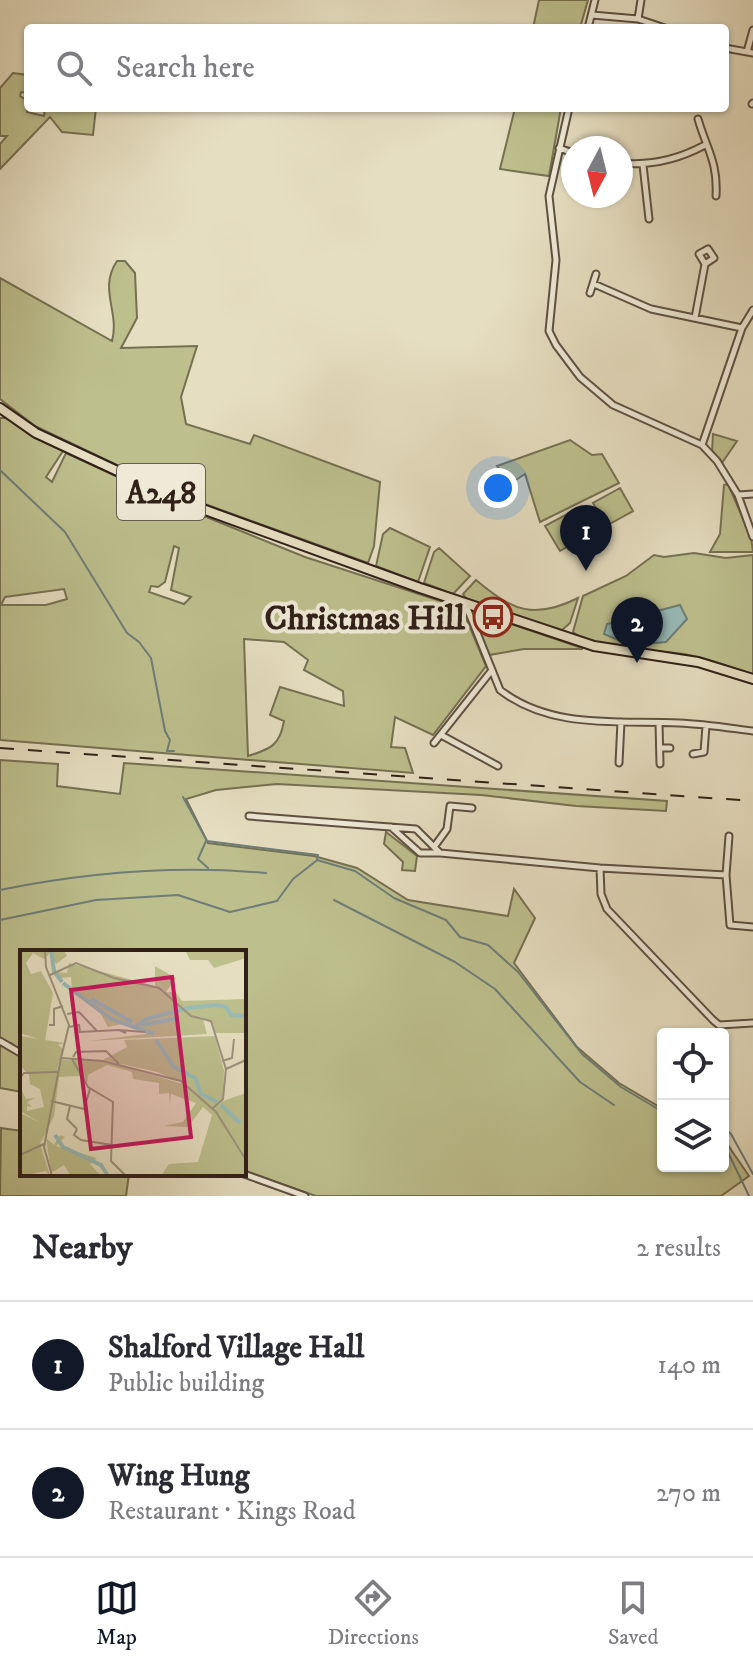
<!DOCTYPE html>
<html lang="en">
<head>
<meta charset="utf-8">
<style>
  :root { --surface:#fff; --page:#f2f2f3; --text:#2b2b33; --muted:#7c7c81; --line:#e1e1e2; --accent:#111827 }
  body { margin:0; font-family:"IM FELL DW Pica",serif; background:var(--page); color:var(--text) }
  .controls { position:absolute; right:24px; bottom:24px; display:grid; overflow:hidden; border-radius:8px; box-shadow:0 2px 6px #0004 }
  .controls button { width:72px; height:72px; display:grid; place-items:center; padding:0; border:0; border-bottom:2px solid var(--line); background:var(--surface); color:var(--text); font:40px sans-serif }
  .compass { position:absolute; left:561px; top:136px; width:72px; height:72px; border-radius:50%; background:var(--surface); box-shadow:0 2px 6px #0004; rotate:187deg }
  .you { position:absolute; left:498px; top:488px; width:28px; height:28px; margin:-20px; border:6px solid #fff; border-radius:50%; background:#1a73e8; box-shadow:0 0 0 12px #1a73e833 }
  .badge { display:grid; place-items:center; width:52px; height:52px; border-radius:50%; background:var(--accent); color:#fff; font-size:26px; font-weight:700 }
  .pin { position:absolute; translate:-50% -66px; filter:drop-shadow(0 2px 4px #0008) }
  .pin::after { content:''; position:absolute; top:42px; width:28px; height:24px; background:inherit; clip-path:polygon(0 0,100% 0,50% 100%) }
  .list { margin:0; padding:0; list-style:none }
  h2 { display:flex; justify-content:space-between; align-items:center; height:104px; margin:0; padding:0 32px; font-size:34px }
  h2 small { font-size:26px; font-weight:400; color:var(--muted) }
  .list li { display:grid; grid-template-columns:52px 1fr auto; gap:24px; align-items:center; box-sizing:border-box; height:128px; padding:0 32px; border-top:2px solid var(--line) }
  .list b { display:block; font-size:30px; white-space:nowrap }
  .list p { margin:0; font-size:26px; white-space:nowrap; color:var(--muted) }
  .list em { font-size:26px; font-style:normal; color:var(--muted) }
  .icon { flex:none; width:44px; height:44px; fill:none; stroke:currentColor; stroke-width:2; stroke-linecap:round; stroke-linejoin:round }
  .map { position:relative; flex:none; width:753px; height:1196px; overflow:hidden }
  .search { position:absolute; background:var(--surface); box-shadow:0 2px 6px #0004; left:24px; right:24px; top:24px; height:88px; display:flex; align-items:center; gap:20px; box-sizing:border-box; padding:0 28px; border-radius:8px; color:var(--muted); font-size:30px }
  .sheet { height:360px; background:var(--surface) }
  nav { display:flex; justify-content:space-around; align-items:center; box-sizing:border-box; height:112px; border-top:2px solid var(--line); background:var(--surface); font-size:22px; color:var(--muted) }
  nav a { display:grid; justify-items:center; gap:4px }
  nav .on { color:var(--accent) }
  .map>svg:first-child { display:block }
</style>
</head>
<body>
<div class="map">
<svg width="753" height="1196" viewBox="0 0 753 1196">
  <rect width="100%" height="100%" fill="#e6dec1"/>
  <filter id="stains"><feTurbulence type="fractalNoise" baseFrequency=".0025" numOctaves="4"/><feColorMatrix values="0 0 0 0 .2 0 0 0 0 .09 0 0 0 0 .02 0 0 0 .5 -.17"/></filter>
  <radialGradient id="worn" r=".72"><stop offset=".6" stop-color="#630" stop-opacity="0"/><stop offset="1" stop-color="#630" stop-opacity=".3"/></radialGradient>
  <path fill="#bdbf8d" stroke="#767053" stroke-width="2" fill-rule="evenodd" d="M539,0h49l-8,28h-47z
    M13,73l15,2v18l-7,-1 -1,4 8,5 -1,11 17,4 1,-8h51l-3,27 -31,-3 -12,-15 -50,52v-25l7,-8h-7v-48z
    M515,108h46l-12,68 -49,-7z
    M117,261h8l10,12 2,45 -16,30 76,-2 -16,51 5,27 64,20 4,-9 126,47 -6,64 -6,17 -188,-68 -145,-69 -35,-27v-121l112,63c8,-29 -14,-52 5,-80z
    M0,418h6l57,33 -17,26 6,5 14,-29 128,59 111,45 157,51 24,58 -53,69 -38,-18 -4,30 14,1 8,25 -413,-33zM174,546l5,2 -8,42 20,7 -7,7 -35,-12 2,-6 7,1 7,-5zM64,589l3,10 -21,6h-45l4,-8zM244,639l40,3 24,18 -4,10 39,21 1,15 -64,-19 -10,28 14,6c-4,24 -13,28 -36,35z
    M713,434l24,7 -15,22 -10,-11z
    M570,440l22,15 10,-1 17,29 -79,39 -15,-48 -15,10 -13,-18z
    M728,484l23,53 2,15h-43l10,-18 4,-49z
    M620,488l13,23 -27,15 -13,-23z
    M569,513l13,25 -22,13 -15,-25z
    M390,528l40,19 -12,35 -42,-16 7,-32z
    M439,548l31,28 -17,18 -29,-11 10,-31z
    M694,553l32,5 27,-3v120c-21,-8 -43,-16 -65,-20 -32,-7 -90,-1 -115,-23l10,-36 43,-20 28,-21 10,2z
    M476,580c37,31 58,40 102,18l-8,25 -9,8 -94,-31 -4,-6z
    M473,611l109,37v1h-58l-35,6z
    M0,760l58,4 -1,22 63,8 4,-31 543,38 -1,10 -90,-5 -95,-11 -204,-11 -61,6 -30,9 22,44 106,13 43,12 51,32 100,16 6,-27 21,29 -21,45 63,84 42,36 44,26v57h60v-28l26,38 -28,20h-405l-72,-25v-219h-222v99l-11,-8 -3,3 14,10v36l-22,-4z
    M386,832l31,24 -2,15 -13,-1 1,-8 -19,-18z
    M1,1128l21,3v43h107l-3,22h-126z"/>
  <path fill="#97bbb7" stroke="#6e7d78" stroke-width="2" d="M680,605l7,14 -21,23 -36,3 -26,-11 3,-10z"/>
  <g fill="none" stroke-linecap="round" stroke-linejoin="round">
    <path stroke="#6e7d78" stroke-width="2" d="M0,470l65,62 62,101 12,9 12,16 14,73 5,9 -3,11h7
      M183,797l24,44 111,14 -1,4
      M206,841l-8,18 10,9
      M317,860l38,11 39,27 52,22 14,17 28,8 30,27 64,82 39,33 42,25
      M0,890c89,-18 175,-25 266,-17
      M334,900l121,62 40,27 85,93 34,23
      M0,920l96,-20 82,-5 52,17 47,-11 16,-22 23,-18
      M723,1127l8,7 22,40
      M723,1142l26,54"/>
    <defs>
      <path id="street" d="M592,15l46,4 27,9
        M638,19l3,-19
        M588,28l7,-28
        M725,48l28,5
        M747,52l6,-22
        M752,104l1,-1
        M569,108l-20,88 7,64 -7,71 7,14 24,32 33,28 89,40 15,16 21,34 15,42
        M698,119c9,31 20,43 18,77
        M559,148l14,5
        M621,163c30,3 58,-4 84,-18
        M643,165l6,54
        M594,284l57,25 91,19
        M590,293l6,-19
        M695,318l10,-54 9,-6 -6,-9 -9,5 6,10
        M702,445l40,-117 11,-18
        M738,495l15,-1
        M465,603l35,87c52,40 119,30 179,33 25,1 50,5 74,8
        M659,723l1,41
        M441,735l57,31
        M434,743l58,-73
        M660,748h10
        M693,754l11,-2 2,-26
        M619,763l2,-41
        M249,816l167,13 24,24h-20l-29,-26
        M434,847l13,-18 3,-23 22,2
        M440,853l160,15 126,7 4,50 23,2
        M600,868l1,26 6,15 106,111 6,5 34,-2
        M726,875l3,-39
        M0,1041l22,13
        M244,1174l61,22"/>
      <path id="primary" d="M0,408l36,25 150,70 234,85 174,58 104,16 55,17"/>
    </defs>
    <use href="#street" stroke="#5e5043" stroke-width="9"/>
    <use href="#primary" stroke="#302019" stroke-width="12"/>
    <use href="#street" stroke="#efead7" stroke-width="5"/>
    <use href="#primary" stroke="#e6dec1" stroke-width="8"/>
    <path stroke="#302019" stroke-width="2" stroke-dasharray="14 14" stroke-linecap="butt" d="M0,748l753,53"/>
  </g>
  <defs>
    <symbol id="bus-ring" viewBox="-11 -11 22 22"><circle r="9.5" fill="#efead7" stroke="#8f2418" stroke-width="1.5"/><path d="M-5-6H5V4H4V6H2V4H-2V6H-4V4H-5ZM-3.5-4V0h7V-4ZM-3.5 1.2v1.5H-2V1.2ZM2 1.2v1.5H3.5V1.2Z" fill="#8f2418"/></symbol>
  </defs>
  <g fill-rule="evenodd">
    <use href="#bus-ring" x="471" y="595" width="44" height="44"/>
  </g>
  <g text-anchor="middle" stroke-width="8" stroke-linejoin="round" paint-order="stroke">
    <rect fill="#efead7" stroke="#695d52" stroke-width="2" x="117" y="464" width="88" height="56" rx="6"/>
    <g font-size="32" font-weight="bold" fill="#302019">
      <text x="161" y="503">A248</text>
    </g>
    <g font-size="34" font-weight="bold" fill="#302019" stroke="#efead7" text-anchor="end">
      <text x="465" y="629">Christmas Hill</text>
    </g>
  </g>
  <g transform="translate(20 950)">
    <rect width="226" height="226" fill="#e6dec1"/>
    <path d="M0,0h44l3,6 -11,8 -6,-11 -6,6 -11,-6 -7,10 5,11 10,-3 12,22 -8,48 -25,-8zM154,0h72v8l-32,10 -6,-8h-18l-4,-8zM49,13l86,23v-20l21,12 -10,14h10l6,9 64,-2v34h-31l-2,-9 -10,-5 4,15 -118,7 64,-8 -31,-9 -14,3 -11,-20 -25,-15 -1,-15 -11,1 -5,-6 12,1zM0,86l44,7 -6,2 5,4 -7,24 5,-13 42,1 87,25 -33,-14 -54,-12 24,-13 -3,-7 91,-4 9,35 -1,30 23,-8v83h-85l8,-12 29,-2 14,-47 -9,-8 -15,20 -24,-1 19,-4 13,-19 -25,-9 -1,10 -1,-11 -10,1v-11l-26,-4 -1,-7 -25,-7 -19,10 -1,9 -7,-8 -21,1 -5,39 -14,28 10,32 -4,-5 -26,5v-63l21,10 -21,-12v-24l6,12 9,-1 -8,4 5,5 -5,-1v5l17,-4 -4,-18 -10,-5 -1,-9 -9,-10zM40,185l5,2 -9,9 41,12 -7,6 11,12h-30l-7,-11 -13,8 -5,-35 8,7z" fill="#bdbf8d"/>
    <path fill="none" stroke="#97bbb7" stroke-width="4" d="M31,0l3,21 8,11M43,33l48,36 43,15M71,49l41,23M122,75l36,-7M115,77l11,-8 42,-11 28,-3 10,2 5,8 15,1M136,90l18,27 21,11 6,16 17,8M201,155l19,18M35,185l8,12 38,18 7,11"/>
    <path fill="none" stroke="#9d927e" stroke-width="2" d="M25,0l1,17 23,58 -8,33M30,25l26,-12 38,15 45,10 32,28 20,5 15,48M47,64l12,-2 18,19M29,75h5v-16l9,-3M49,77l10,-2 1,7 39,-2M106,83l-7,-3 26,2M53,107l3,-5 30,-1 13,13M41,108l42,3 78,20 35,31 30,48M52,109l16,28 25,15 -2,59 15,15M202,111l10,-3 2,-19M0,128l4,-5 33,-1M31,151l33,8 6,-20M50,156l-3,13 10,10M193,158l10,-9 3,-30 20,-9M57,179l-3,6 7,5 31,5M0,205l24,-11M32,226l-8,-29 17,-89"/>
    <path fill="#c2185b" fill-opacity="0.15" stroke="#c2185b" stroke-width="4" d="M152,27l19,160 -100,12 -20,-159z"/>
    <rect width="226" height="226" fill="none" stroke="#302019" stroke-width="4"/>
  </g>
  <rect width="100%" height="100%" filter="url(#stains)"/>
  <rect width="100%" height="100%" fill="url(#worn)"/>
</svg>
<div class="controls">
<button><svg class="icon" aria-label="locate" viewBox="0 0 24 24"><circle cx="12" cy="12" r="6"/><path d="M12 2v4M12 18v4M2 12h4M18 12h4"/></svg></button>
<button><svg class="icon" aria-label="layers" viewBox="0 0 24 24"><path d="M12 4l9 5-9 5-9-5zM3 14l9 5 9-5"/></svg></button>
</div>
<svg class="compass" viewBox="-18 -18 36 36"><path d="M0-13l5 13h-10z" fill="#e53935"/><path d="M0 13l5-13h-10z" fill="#7c7c81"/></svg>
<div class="you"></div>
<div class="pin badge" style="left:586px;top:571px">1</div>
<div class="pin badge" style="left:637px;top:663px">2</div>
<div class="search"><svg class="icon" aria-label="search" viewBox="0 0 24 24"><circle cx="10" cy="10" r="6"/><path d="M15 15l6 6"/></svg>Search here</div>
</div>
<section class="sheet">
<h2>Nearby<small>2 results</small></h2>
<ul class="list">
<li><span class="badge">1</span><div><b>Shalford Village Hall</b><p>Public building</p></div><em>140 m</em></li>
<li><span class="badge">2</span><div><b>Wing Hung</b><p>Restaurant · Kings Road</p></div><em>270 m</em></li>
</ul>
</section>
<nav>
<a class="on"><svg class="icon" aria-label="map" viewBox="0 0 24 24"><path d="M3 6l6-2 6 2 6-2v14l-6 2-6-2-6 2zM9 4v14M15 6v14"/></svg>Map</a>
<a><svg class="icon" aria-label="directions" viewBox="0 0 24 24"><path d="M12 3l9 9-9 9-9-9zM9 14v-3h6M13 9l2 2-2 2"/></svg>Directions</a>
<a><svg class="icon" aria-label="saved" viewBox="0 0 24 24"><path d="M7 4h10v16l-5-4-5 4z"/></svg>Saved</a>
</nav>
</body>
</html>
